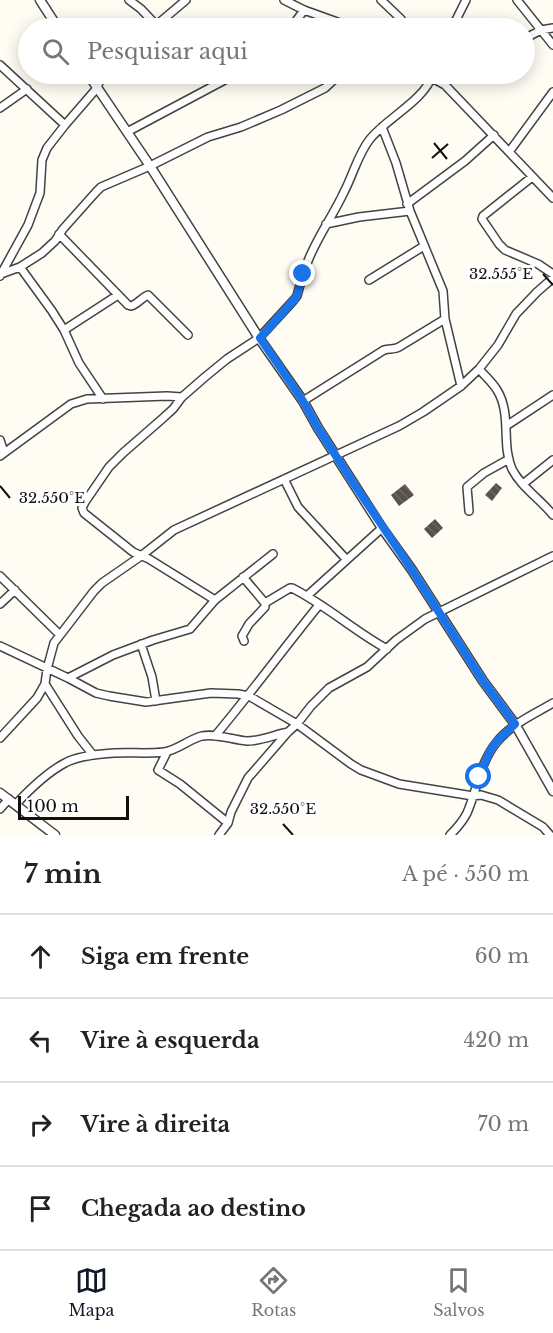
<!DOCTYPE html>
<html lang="pt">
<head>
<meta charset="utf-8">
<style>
  :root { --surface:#fff; --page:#f2f2f2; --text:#222; --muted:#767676; --line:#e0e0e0; --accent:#111827 }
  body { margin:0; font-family:"Libre Baskerville",serif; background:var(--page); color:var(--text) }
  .scale { position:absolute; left:18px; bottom:15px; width:111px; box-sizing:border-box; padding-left:6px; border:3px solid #101010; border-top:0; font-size:16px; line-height:21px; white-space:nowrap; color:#101010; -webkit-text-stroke:4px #fff; paint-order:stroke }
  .stop { position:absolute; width:18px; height:18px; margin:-14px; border:4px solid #1a73e8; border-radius:50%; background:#fff }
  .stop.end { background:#1a73e8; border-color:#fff; box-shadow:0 2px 6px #0008 }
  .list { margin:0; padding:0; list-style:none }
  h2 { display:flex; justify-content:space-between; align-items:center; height:78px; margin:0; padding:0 24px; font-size:26px }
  h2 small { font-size:20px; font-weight:400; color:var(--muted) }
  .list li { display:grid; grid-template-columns:39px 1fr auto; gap:18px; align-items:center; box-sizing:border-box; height:84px; padding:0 24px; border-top:2px solid var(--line) }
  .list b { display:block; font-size:22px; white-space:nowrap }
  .list em { font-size:20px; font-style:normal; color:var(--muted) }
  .icon { flex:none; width:33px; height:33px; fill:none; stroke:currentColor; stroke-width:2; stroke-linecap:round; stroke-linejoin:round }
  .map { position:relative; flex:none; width:553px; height:835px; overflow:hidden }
  .search { position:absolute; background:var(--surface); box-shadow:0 3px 15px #0003; left:18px; right:18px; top:18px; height:66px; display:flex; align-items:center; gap:15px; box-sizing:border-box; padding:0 21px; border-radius:33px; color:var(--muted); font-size:22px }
  .sheet { height:414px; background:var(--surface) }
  nav { display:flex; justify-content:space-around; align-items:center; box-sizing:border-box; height:84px; border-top:2px solid var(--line); background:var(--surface); font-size:16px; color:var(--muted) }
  nav a { display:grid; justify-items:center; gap:3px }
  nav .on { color:var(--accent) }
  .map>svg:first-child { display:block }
</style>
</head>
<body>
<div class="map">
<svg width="553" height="835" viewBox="0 0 553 835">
  <defs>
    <pattern id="building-back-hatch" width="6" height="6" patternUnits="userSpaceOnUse" patternTransform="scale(1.5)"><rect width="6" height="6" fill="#59504c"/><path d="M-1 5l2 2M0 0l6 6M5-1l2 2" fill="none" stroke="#6c6561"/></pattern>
  </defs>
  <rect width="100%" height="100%" fill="#fffcf3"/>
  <path fill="url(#building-back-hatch)" d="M496,483l6,5 -10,13 -7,-6z
    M405,484l9,11 -15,11 -8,-11z
    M435,519l8,9 -11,10 -8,-9z"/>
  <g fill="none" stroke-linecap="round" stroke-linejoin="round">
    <defs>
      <path id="minor" d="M129,0l12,9 16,17
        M284,0l20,10 50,18
        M381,0l20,19 1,3 -7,6
        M517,0l36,45
        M153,28l33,-28
        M291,28l13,-18
        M452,28l14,-28
        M524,39l17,-9 12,-2
        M0,65l65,60
        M425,74l20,11 108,113
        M0,108l27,-19
        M382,127l14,36 14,48 33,80 2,28 16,67
        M127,132l109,-58
        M509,152l44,-60
        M532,177l-49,39 -1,3 17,25 6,6 33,14 15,10
        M407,204l58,-43 29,-26
        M326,224l33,-7 51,-6
        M59,234l69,71 3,1c7,-2 10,-8 17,-11l40,40
        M20,267l22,-14 13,-12 8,-12 33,-37 5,-5 49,-21 58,-29 33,-10 40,-17 44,-22 15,-14
        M1,274l19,-7 32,44 12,19 15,33 24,36
        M0,276l28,-51 12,-32 2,-33 5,-12 18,-23 32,-37 5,-14
        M369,280l55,-34
        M64,330l54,-35
        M479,369c6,7 14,14 18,21 15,24 4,54 15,79 9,18 28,30 41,46
        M303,401l81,-51c5,-2 10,0 15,-3l46,-28
        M506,426l47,-31
        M0,440l4,12
        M0,456l71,-52 16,-5 80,-3 15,1
        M284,479l14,28 48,52
        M523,484l30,-24
        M469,511l-2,-24 17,-14 25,-14
        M0,576l60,59
        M243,577l22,26
        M308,595l74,-67
        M215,600l-66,-41 -16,-7 -49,-39 -2,-5 3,-6 24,-35 14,-14 39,-34 11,-10 9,-12 23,-20 22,-18 32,-21 34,-37 4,-5c3,-11 6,-24 11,-35 9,-24 25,-45 36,-69 9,-17 14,-38 26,-53 18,-22 54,-38 63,-65
        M0,604l15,-14
        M244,641l-2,-5 7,-12 16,-17v-4l25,-15h2c34,17 62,43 95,61
        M141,644l11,33 4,24
        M0,646l68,32 28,15 13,3 37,6 65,-9 27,1 11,2 48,28 54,40 10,6 38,14 74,12 8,-1 17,5 45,27 7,8
        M68,678l45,-23 40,-15 37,-11 25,-29 58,-46
        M45,684l33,52 15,19
        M215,736c36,-43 69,-88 104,-131
        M0,738l37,-40 8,-14 2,-15 7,-26 40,-52 8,-8 39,-27 33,-26 225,-104 24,-14 38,-26 18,-17 19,-24 18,-31 21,-22 16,-14
        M167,752l-9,18 22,14 48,39
        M16,804c14,-15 30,-31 49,-41 12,-7 34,-9 49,-10 17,-1 33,1 50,-1 14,-2 25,-13 38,-16 15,-3 30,4 45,5 14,0 27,-6 41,-9
        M0,809l9,-10
        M219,835l9,-12 3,-11 17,-34 40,-46 9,-8 14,-18 18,-18 38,-21 29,-27 29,-21 128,-63
        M450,835c6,-6 13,-14 17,-22 10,-23 13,-50 29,-70 15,-19 37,-28 57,-40"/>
      <path id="tertiary" d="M40,0l18,28
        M88,74l62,92 109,172 44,63 15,27 64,100 30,42 71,111 32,43 38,67
        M0,793l55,42"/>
    </defs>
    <use href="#minor" stroke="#434343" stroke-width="10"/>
    <use href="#tertiary" stroke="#434343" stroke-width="11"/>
    <use href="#minor" stroke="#fff" stroke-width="7"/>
    <use href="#tertiary" stroke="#fff" stroke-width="8"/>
  </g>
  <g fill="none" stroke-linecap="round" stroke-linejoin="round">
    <path stroke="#1a73e8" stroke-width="8" d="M303,274l-6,22 -4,5 -33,37 43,63 15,27 36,56 58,86 71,111 32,43 -19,18 -6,9 -11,26"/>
  </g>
  <path fill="none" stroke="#101010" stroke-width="2" d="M434,143l13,16M432,158l16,-14M543,274l10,11M0,486l10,12M283,824l10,11"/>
  <g font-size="15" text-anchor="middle" fill="#101010" stroke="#fff" stroke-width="6" stroke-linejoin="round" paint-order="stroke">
    <text x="501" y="279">32.555°E</text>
    <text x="52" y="503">32.550°E</text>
    <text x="283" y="814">32.550°E</text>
  </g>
</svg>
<div class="scale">100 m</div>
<div class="stop" style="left:479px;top:777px"></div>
<div class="stop end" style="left:303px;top:274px"></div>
<div class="search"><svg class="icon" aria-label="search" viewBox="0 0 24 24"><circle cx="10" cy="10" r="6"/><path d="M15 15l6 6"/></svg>Pesquisar aqui</div>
</div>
<section class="sheet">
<h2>7 min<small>A pé · 550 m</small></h2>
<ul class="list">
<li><svg class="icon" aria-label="ahead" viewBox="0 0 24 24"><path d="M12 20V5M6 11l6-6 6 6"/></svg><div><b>Siga em frente</b></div><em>60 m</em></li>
<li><svg class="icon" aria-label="left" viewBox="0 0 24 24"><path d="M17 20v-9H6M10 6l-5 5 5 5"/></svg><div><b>Vire à esquerda</b></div><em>420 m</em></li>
<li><svg class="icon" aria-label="right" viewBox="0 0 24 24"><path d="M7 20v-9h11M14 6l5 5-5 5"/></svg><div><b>Vire à direita</b></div><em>70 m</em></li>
<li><svg class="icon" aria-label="arrive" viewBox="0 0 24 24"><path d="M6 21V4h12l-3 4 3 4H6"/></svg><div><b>Chegada ao destino</b></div></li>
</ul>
</section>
<nav>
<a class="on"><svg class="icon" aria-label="map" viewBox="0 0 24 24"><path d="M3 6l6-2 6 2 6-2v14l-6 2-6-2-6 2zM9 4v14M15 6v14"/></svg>Mapa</a>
<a><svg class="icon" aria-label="directions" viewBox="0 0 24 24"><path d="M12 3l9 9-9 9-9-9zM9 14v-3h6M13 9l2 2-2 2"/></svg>Rotas</a>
<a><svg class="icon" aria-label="saved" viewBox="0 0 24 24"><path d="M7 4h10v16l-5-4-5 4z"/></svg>Salvos</a>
</nav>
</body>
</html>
